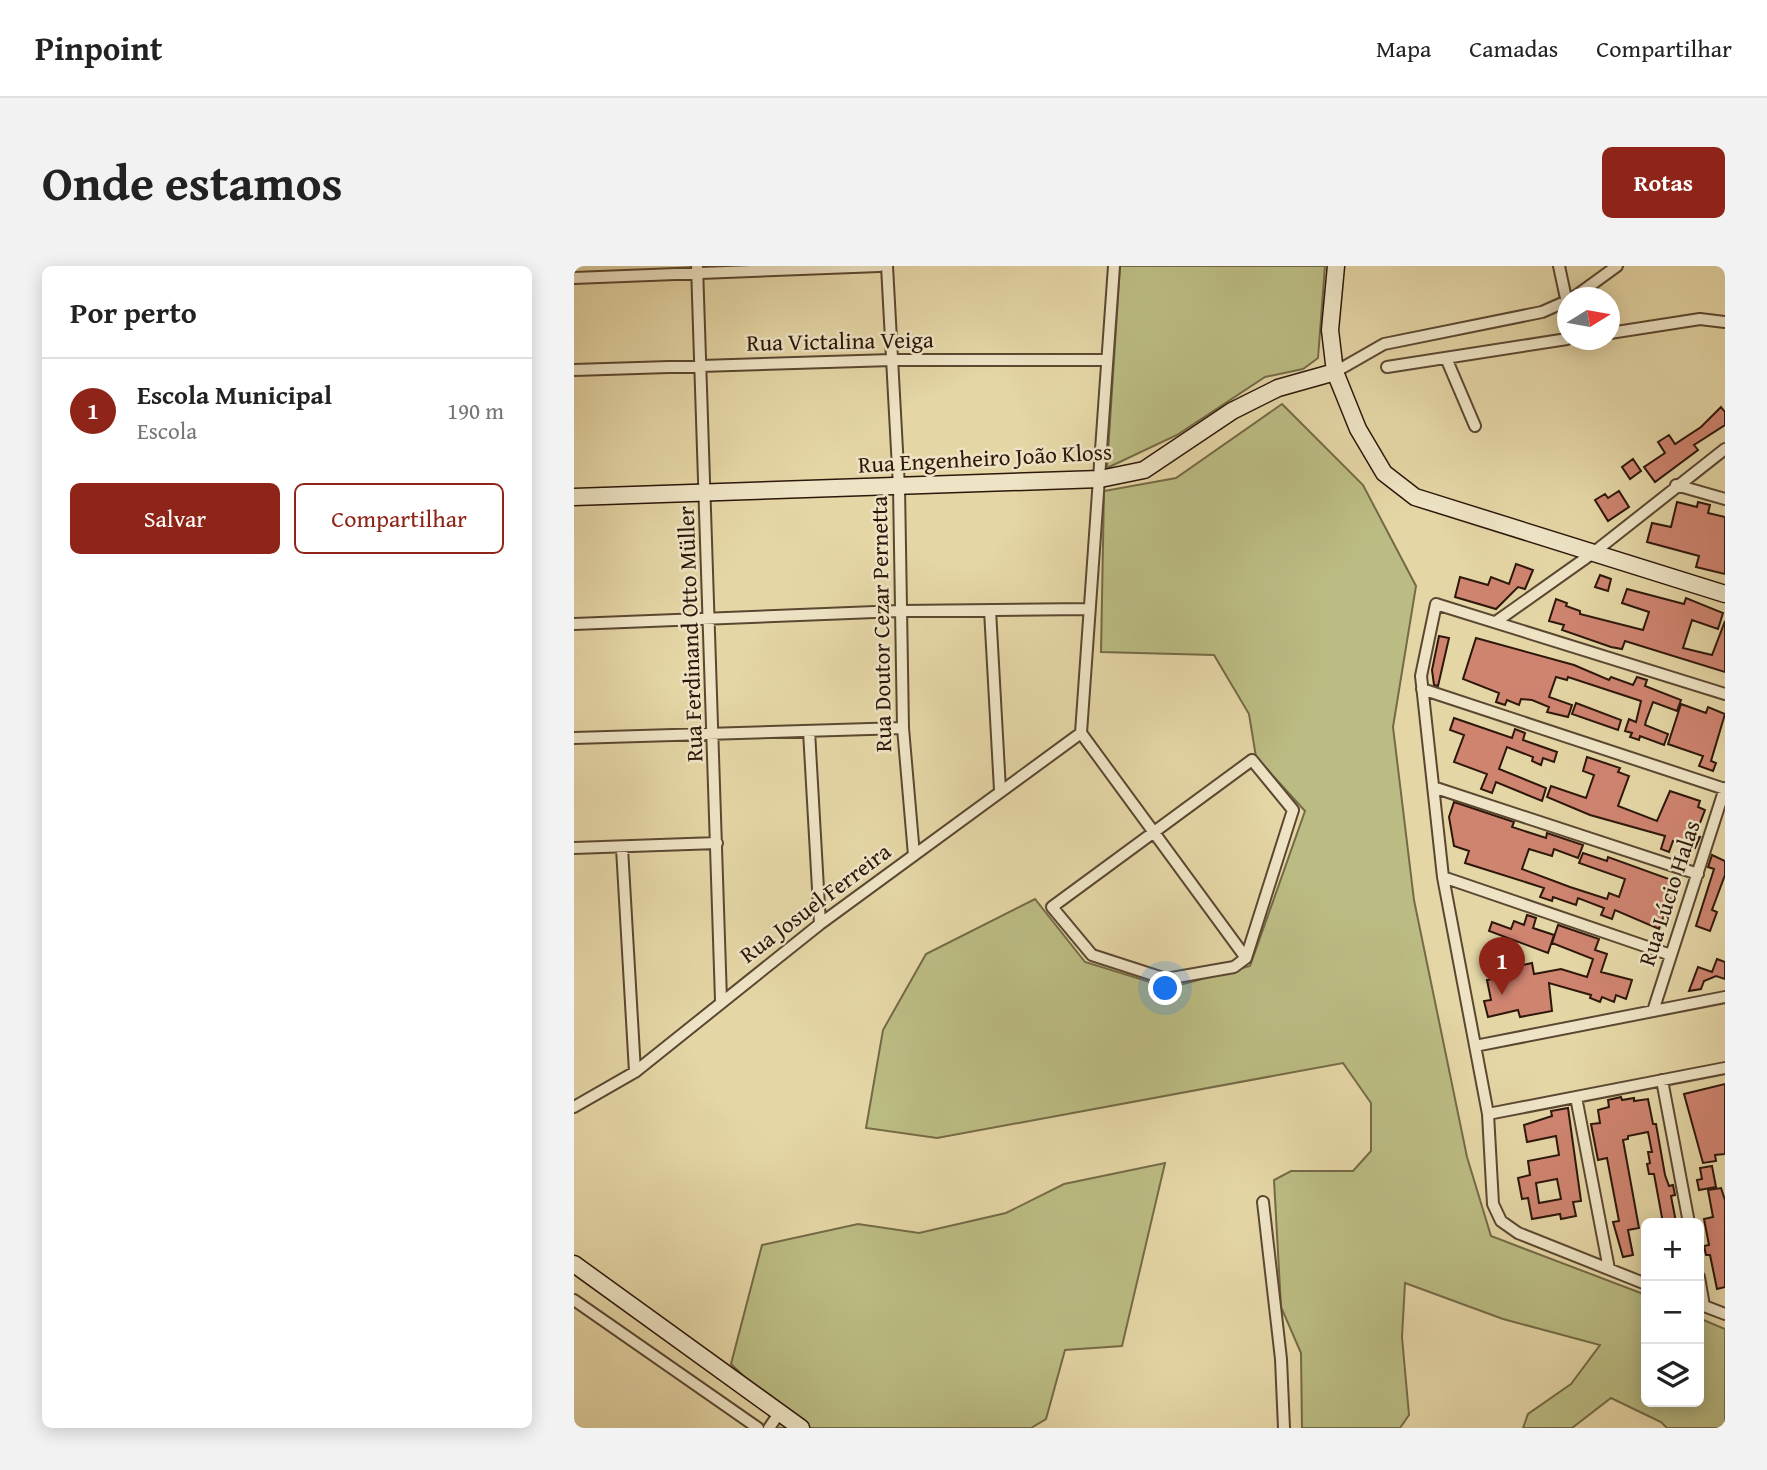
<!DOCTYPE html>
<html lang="pt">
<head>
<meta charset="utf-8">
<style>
  :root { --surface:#fff; --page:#f2f2f2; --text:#222; --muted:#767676; --line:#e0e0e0; --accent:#8f2418 }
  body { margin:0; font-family:"Gentium Book Plus",serif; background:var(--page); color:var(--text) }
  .controls { position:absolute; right:21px; bottom:21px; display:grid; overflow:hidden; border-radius:10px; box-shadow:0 4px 18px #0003 }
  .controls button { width:63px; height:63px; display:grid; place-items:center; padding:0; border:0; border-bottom:2px solid var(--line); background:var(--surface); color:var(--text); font:35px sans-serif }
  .compass { position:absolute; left:983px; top:21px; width:63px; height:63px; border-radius:50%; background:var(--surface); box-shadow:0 4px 18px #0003; rotate:79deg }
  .you { position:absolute; left:592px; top:723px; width:24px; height:24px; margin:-18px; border:5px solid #fff; border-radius:50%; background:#1a73e8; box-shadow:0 0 0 10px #1a73e833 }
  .badge { display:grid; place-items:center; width:46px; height:46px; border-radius:50%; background:var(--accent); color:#fff; font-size:23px; font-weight:700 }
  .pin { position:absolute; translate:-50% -58px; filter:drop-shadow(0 2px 4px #0008) }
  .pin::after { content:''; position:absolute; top:37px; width:24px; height:21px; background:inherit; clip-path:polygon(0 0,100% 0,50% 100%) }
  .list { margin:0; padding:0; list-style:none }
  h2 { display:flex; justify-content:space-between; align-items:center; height:91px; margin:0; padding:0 28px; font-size:30px }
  h2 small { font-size:23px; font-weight:400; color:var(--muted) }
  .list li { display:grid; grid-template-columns:46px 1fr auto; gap:21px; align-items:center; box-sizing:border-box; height:105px; padding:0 28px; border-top:2px solid var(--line) }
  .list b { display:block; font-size:26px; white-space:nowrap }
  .list p { margin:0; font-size:23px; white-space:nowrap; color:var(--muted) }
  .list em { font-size:23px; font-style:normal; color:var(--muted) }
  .actions { display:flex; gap:14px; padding:21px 28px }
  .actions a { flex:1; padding:16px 0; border:2px solid var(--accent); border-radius:10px; text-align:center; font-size:24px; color:var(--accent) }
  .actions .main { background:var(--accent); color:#fff }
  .icon { flex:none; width:38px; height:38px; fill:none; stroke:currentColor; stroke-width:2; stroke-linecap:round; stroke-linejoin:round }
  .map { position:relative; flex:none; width:1151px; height:1162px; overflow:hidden; border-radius:10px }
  header { display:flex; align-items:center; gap:42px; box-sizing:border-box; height:98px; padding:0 35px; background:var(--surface); border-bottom:2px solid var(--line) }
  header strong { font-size:33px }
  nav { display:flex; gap:38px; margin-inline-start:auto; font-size:24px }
  .intro { display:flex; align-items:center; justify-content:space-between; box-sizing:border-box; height:168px; padding:0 42px }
  h1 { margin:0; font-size:49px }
  .button { padding:18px 32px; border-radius:10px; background:var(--accent); color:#fff; font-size:24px; font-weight:700 }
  main { display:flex; gap:42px; padding:0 42px }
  aside { flex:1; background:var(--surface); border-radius:10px; box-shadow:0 4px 18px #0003 }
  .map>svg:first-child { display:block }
</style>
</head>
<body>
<header>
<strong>Pinpoint</strong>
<nav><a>Mapa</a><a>Camadas</a><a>Compartilhar</a></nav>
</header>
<div class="intro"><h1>Onde estamos</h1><a class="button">Rotas</a></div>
<main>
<aside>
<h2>Por perto<small></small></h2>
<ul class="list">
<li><span class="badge">1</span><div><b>Escola Municipal</b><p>Escola</p></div><em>190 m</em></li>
</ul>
<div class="actions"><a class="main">Salvar</a><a>Compartilhar</a></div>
</aside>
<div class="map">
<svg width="1151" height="1162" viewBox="0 0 1151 1162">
  <rect width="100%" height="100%" fill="#e5d6a6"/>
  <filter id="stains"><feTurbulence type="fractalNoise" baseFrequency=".00286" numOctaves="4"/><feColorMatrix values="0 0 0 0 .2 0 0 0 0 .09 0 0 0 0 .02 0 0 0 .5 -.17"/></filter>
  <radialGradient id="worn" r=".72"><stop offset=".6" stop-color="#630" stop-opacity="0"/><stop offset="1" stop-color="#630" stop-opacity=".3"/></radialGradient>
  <path fill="#bbbc83" stroke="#746a46" stroke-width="2" d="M546,0h205l-7,92 -15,11 -38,8 -88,58 -70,33z
    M708,138l81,81 53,101 -23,141 21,173 53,257 24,79 155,59v107h53v-84l26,11v99h-58l-6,-6 -50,-24 -39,30h-49l5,-14 43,-30 29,-39 -97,-26 -98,-36 -3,54 7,78 -9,13h-98l-1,-75 -20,-46 -7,-127 17,-9h62l18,-20v-48l-28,-40 -406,75 -71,-10 17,-98 43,-76 109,-55 50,63 84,26 81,-22 55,-155 -49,-54 -7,-43 -35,-59 -113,-3 3,-161 72,-13z
    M591,897l-43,183 -57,4 -19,69 -15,9h-256l9,-13 -53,-51 31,-119 96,-21 61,9 87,-20 58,-29z"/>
  <path fill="#cf8470" stroke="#2d170a" stroke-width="2" fill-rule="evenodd" d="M1147,141l4,5v13l-31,20 4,5 -43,32 -11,-15 21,-14 -7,-11 11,-7 6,9 26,-17z
    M1059,193l8,12 -11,8 -8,-12z
    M1045,225l10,16 -21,14 -13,-21 10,-6 3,4z
    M1103,236l20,5 1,-5 12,3 -2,8 17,4v57l-29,-7 3,-11 -52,-14 5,-19 19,4z
    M942,298l17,6 -8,19 -7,-2 -22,22 -41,-12 5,-20 28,8 3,-8 18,7z
    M1026,309l11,4 -3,12 -13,-4z
    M1053,323l57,15 2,-6 37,15 -5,16 -26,-9 -9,28 29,7 13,-34v51l-100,-31 -3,8 -11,-2 -49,-17 2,-5 -15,-4 7,-22 11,4 -1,3 14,5v3l63,16 6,-18 -27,-9z
    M865,370l10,2 -11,48 -4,-1 -2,-15z
    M902,372l98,27 35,15 2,-3 22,8 4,-8 10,3 -2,6 36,14 -4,11 -24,-9 -7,19 -1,4 23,9 -4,11 -24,-9 -1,4 -9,-3 2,-4 -7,-2 4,-12 7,3 5,-21 -73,-24 -1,3 -11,-3 -7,20 23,8 -4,12 -21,-5 2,-5 -17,-7 -11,-1 -2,6 -12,-5 -2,5 -9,-3 3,-9 -36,-14z
    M1002,437l45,17 -3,10 -46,-16z
    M1107,438l25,9 2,-6 17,7 -14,47 5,2 -3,8 -14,-5 4,-10 -35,-12z
    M880,452l58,20 3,-9 10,4 -2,7 34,12 -3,10 -11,-4 -2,7 -9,-4 1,-4 -26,-10 -8,22 47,19 -4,13 -46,-19 -4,11 -11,-4 6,-15 -33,-12 10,-27 -14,-5z
    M1013,491l33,11 -2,4 11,4 -11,30 39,15 13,-30 30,10 -2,6 7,3 -10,26 5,1 -5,11 -22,-7 -4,11 -8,-3 4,-13 -75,-21 -43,-18 4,-11 35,12 8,-23 -11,-4z
    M880,536l60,20 -2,5 34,11 1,-5 36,12 -5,13 -24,-9 -2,7 -23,-7 -7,20 48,18 37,12 2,-6 10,4 6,-18 -46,-16 4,-10 24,8 1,-4 72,26 -6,17 -4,-1 -11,30 -44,-19 -3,9 -11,-4 3,-7 -26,-10 -2,7 -23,-8 -1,4 -12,-4 4,-9 -79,-25 4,-12 -15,-5 -5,-29z
    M1138,589l13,6v14l-13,35 5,2 -7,19 -14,-5 18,-57 -6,-2z
    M953,649l9,3 -3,10 21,7 -6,18 -59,-22 3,-9 19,7 3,-8 10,4z
    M984,659l41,14 -4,11 12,4 -6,18 31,8 -6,19 -10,-4 -2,7 -12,-5 -2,5 -10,-4 1,-3 -42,-12 3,28 -32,6 -2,-7 -30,7 -4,-16 7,-1 -4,-20 27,-6 -1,-7 19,-4 2,11 27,-5 26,8 6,-18 -41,-16z
    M1143,693l8,3v17l-9,-3 -12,5 -3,8 -12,2 9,-24 14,5z
    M1151,818v70l-10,1 1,6 -13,2 -19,-69z
    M1047,831l1,3 12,-2v3l14,-2 5,25h3l9,51 4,11 4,-1 2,10 -4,1 5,26 -13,1 -9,-49h-5l-2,-10 3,-1 -2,-11h4l-4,-20 -20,4v3l-5,1 16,88 -11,2 5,25 -10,2 -10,-35 6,-1 -12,-63 -9,2 -7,-36 9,-1 -2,-13 11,-3 -1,-7z
    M994,842l13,93 -8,1 3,14 -15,3 -1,-5 -28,5 -4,-21 -6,1 -4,-21 12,-3 -2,-14 31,-6 -3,-19 -29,6 -3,-17 28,-9 -1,-5zM983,913l4,20 -22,4 -3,-20z
    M1138,900l4,21 -17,3 -2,-10 5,-1 -2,-11z
    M1147,922l4,12v87l-8,2 -7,-34h-4l-2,-9 5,-1 -5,-26 9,-2 -5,-27z"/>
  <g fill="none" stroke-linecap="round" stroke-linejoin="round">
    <defs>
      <path id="street" d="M123,0l24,734
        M313,0l12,221 4,241 11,127
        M540,0l-33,467 165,225
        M985,0l8,37
        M0,12l305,-12
        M999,32l44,-32
        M1036,67l90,-14 25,3
        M872,92l29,68
        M813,101l180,-28
        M0,104l318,-10h214
        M761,106l49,-28 158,-32 25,-11
        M1102,219l49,14
        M416,344l10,180
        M923,355l96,-68 132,-104
        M0,358l326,-13 187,-2
        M848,423l303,100
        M235,465l11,193
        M0,472l329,-10
        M678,494l41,50 -47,148 -12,9 -68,12 -74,-24 -40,-48z
        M859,521l265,87
        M0,582l143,-5
        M48,582l13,224
        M869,611l228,78
        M1079,745l72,-223
        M901,780l250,-49
        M1088,814l27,143
        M1002,831l33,172
        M0,841l61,-35 185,-148 261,-191
        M914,848l237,-46
        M689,936l18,157 3,69
        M1125,1011l5,29
        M1072,1018l-128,-51 -17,-12 -8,-17 -5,-90 -45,-237 -22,-201 15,-72 289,90
        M0,1034l184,128
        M1125,1038l26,10
        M195,1162l11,-16"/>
      <path id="secondary" d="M762,0l-6,64 5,42 23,57 26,44 31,24 310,97
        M0,231l526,-18 44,-9 88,-59 46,-23 57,-16
        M0,998l227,164"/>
    </defs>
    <use href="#street" stroke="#5b4731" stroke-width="14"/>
    <use href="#secondary" stroke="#2d170a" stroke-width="19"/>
    <use href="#street" stroke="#eee4c5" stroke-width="10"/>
    <use href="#secondary" stroke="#eee4c5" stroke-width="16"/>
  </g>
  <g text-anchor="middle" stroke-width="5" stroke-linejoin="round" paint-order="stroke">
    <g font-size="23" fill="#2d170a" stroke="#eee4c5">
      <text transform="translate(266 75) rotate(-1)" y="8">Rua Victalina Veiga</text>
      <text transform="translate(411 192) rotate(-3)" y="8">Rua Engenheiro João Kloss</text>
      <text transform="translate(307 358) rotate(-91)" y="8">Rua Doutor Cezar Pernetta</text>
      <text transform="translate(116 368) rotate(-92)" y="8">Rua Ferdinand Otto Müller</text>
      <text transform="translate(1095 627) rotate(-72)" y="8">Rua Lúcio Halas</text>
      <text transform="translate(241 637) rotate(-37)" y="8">Rua Josuel Ferreira</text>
    </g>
  </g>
  <rect width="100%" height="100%" filter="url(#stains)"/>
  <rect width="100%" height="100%" fill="url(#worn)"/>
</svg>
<div class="controls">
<button>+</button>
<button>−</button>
<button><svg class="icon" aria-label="layers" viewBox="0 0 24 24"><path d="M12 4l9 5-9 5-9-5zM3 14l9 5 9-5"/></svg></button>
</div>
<svg class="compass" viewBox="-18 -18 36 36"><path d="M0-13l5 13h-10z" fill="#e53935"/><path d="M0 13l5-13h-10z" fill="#767676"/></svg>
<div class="you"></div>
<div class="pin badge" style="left:928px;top:729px">1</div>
</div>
</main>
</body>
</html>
